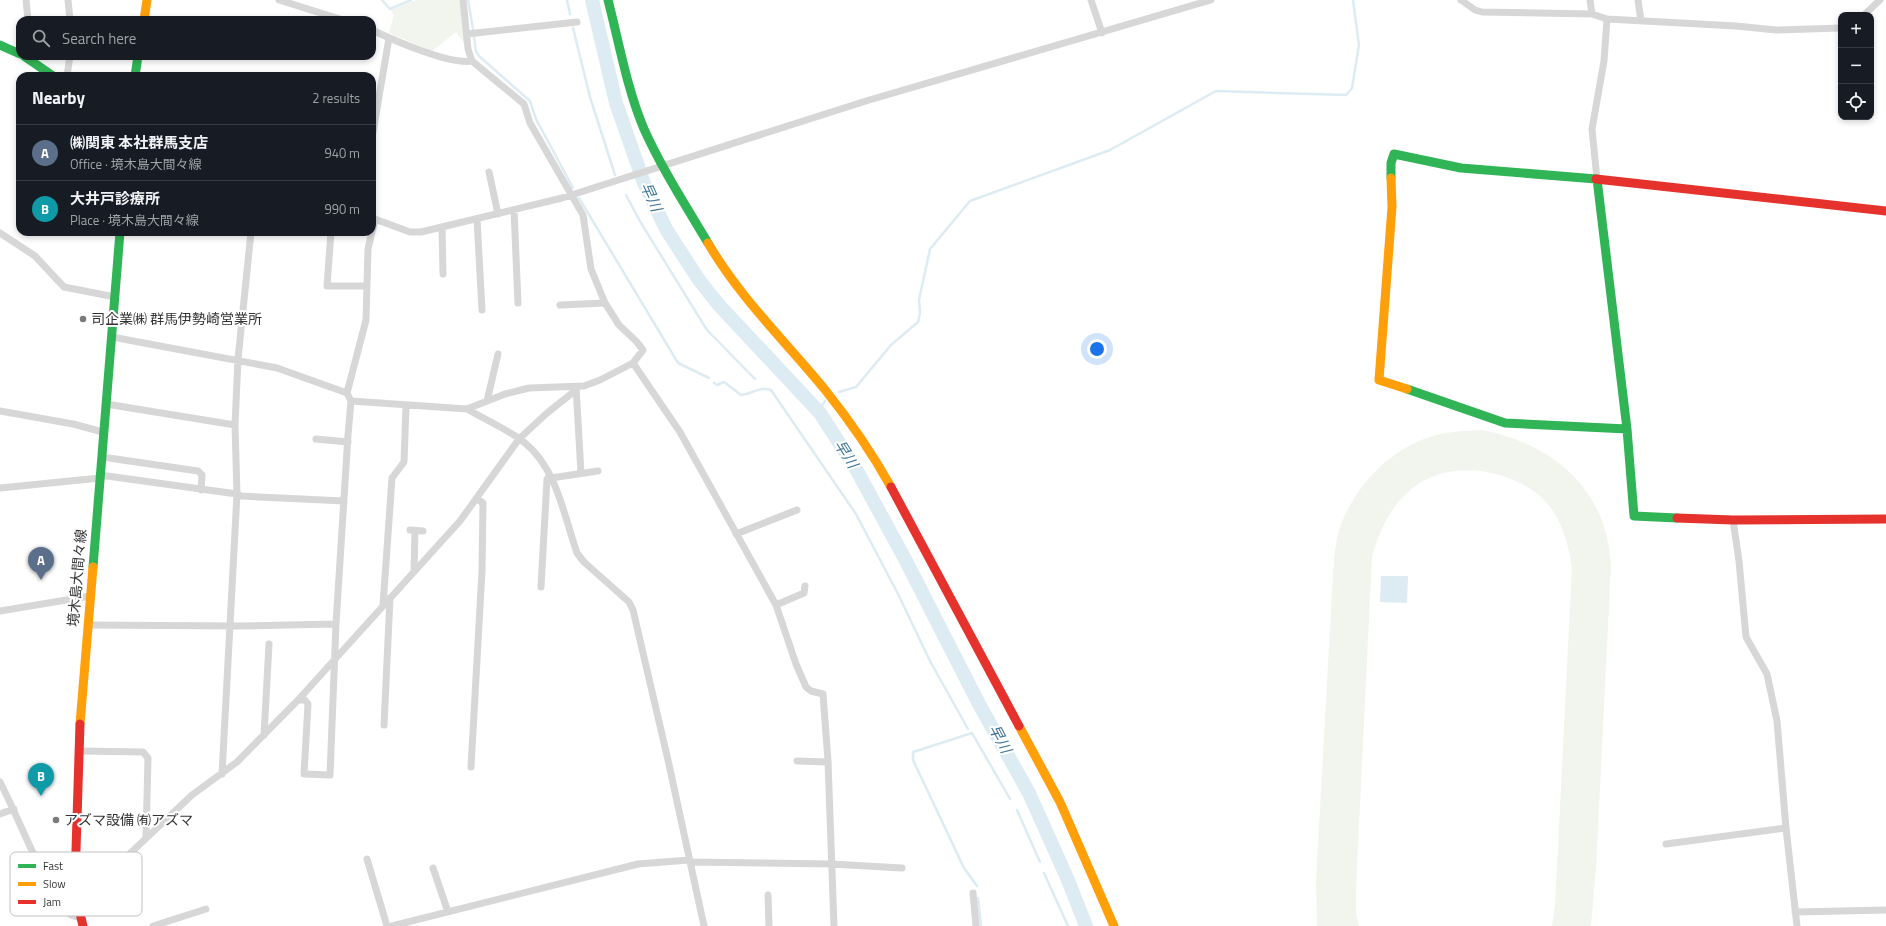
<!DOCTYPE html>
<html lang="en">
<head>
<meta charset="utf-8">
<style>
  :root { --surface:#171b24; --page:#20242c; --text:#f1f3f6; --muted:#9ea1a6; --line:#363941; --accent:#ea580c }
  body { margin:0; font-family:"Titillium Web","Noto Sans JP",sans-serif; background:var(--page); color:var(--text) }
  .controls { position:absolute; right:12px; top:12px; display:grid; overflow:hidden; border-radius:8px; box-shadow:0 2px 6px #0003 }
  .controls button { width:36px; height:36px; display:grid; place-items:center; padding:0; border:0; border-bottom:1px solid var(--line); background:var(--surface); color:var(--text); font:20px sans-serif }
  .you { position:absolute; left:1097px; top:349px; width:14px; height:14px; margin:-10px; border:3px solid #fff; border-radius:50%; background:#1a73e8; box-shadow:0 0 0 6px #1a73e833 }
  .badge { display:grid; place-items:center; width:26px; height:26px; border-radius:50%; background:var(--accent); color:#fff; font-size:13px; font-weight:700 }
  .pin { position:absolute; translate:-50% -33px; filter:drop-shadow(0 1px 2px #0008) }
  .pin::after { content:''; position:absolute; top:21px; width:14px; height:12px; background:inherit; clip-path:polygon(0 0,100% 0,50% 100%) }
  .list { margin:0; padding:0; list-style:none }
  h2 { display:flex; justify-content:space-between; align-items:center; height:52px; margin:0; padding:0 16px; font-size:17px }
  h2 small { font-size:13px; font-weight:400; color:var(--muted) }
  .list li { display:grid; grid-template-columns:26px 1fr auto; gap:12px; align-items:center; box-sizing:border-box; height:56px; padding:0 16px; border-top:1px solid var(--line) }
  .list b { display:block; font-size:15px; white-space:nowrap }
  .list p { margin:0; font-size:13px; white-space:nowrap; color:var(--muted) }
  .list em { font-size:13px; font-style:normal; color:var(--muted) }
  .icon { flex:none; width:22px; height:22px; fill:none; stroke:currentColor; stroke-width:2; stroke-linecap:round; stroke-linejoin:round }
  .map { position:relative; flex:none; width:1886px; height:926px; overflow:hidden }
  .search { position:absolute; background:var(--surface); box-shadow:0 2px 6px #0003; left:16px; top:16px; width:360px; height:44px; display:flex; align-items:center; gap:10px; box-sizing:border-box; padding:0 14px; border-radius:12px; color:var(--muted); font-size:15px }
  .panel { position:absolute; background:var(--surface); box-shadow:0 2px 6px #0003; left:16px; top:72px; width:360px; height:164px; border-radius:12px }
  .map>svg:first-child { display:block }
</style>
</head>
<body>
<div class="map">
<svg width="1886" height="926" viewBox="0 0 1886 926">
  <rect width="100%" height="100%" fill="#fff"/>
  <path fill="#f1f5ed" d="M416,0h45l4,44 -9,-12 -24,19 -43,-18 5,-18 -3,-5z
    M1482,430c72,14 126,60 129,137l-15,301 -5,58h-39l3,-20 17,-339c-4,-24 -11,-52 -30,-69 -34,-31 -97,-40 -133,-7 -20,18 -30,41 -37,66l-16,330v27l3,12h-42l-1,-46 18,-323c2,-11 3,-23 7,-33 17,-41 49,-75 92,-88 16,-5 33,-5 49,-6z"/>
  <path fill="#ddebf3" d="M1381,576h27l-1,27 -27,-1z"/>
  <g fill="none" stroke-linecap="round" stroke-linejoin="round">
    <path stroke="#ddebf3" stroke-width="2.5" d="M382,0l8,9 21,-9
      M468,0l5,29
      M567,0l3,14
      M573,28l17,69 25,78
      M474,38l2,13 3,5 51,45 6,18 37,69
      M626,195l15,28 66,107 48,49
      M579,198l99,165 31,15
      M714,383l3,2 7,-3 17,13c12,-1 17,-9 30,-5l85,124 42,80 32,67 38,68
      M839,392l17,-5 35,-42 27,-23 2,-9 -1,-13 11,-51 40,-48 140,-51 106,-59 130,4 6,-7 7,-43 -6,-45
      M818,411l7,-10
      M1017,810l23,52
      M1044,873l24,53
      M977,886l-13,-18 -51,-108v-8l59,-19 38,66
      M978,898l3,28"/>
    <path stroke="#ddebf3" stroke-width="14" d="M592,0l24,103 28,80 22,46 33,51 19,24 102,109 36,56 49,90 74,145 50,89 39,87 18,46"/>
    <path stroke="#d7d7d7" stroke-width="7" d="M26,0l2,20
      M68,0l2,20
      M279,0l64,20
      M463,0l5,49 4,12
      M1091,0l11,33
      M1461,0l14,10 7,2 110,2 15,5 129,7 40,4 65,-2
      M1590,0l2,14
      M1638,0l3,21
      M1864,15l16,-15
      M467,34l110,-12
      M67,76l3,-20
      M372,138l17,-100
      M489,172l9,42
      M1597,179l-5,-50 12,-68 3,-42
      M514,210l4,93
      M372,218l38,14h11l141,-34 304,-97 345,-101
      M477,219l5,91
      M442,227l1,47
      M331,232l-4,54h40
      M0,233l35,23 29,31 51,10
      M560,305l45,-2
      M112,337l165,31 70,25 4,8 -3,34 -12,189 -6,151 -26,-1 4,-70 -3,-4h-7
      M633,363l47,69 96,173 20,59 10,23 5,4 12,3 5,67 6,165
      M576,387l5,86
      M347,393l19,-73 2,-71 7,-30
      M351,401l116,8 38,-15 24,-6 55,-2 16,-6 33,-17 10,-13 -7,-9 -17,-16 -14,-22 -14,-34 -8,-54 -53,-92 -6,-19 -52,-43c-22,4 -79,-21 -100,-31
      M487,401l11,-47
      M106,404l129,21
      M467,409c17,10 44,22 58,34 32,26 39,73 52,110l7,9 45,40 4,8 35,150 36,166
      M0,411l73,13 30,8
      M316,439l32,3
      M102,457l96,14 4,4 -1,15
      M100,475l137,19 4,2 103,5
      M551,478l47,-7
      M0,488l100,-10
      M1733,520l6,41 7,76 21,37 10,47 9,107 11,98
      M410,530l13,1
      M736,534l61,-24
      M414,571l1,-40
      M541,587l6,-108 3,-4
      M383,605l9,-127 12,-16 2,-56
      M776,605l28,-12 1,-7
      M0,611l90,-15
      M87,625l155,1 94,-2
      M384,725l6,-127
      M264,735l5,-91
      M80,751l63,1 5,6 -2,80
      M797,761l31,1
      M471,767l11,-196 1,-68 -6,-4
      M222,774l15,-280 -2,-69 3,-66 13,-127
      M0,782c17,33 30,68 48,101 5,10 11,22 20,30 4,3 7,4 12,4
      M0,814l14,-5
      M1666,844l120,-16
      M367,859l20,67
      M690,862l141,2 71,4
      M433,868l15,44
      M973,893l3,33
      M768,895l1,31
      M1795,912l91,-2
      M79,913l25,-26 18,-26 70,-66 45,-33 61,-62 162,-179 59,-82 28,-26 29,-23
      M153,926l53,-17
      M392,926l246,-62 51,-4"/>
    <path stroke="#30b455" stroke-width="9" d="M608,0c11,42 19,89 36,129 18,40 42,77 64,114
      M0,45l20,9
      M24,56l29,20
      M135,76l3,-20
      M1391,178v-15l3,-9 67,14 135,11
      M1597,179l30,250 7,87 43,2
      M1407,389l98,34 122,6
      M93,567l27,-335"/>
    <path stroke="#ff9f0a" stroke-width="9" d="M144,20l3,-20
      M1391,178l1,29 -13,173 28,9
      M708,243c32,55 78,99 118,148 24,30 46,62 65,96
      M80,724l13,-157
      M1019,726l41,76 54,124"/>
    <path stroke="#e5322d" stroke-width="9" d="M1596,179l290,32
      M891,487l128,239
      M1677,518l56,2 153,-1
      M80,724l-5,158 1,14 7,30"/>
  </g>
  <g fill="#7a7a7a" stroke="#fff" stroke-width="1.5">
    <circle cx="83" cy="319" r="4"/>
    <circle cx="56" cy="820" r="4"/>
  </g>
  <g text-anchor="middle" stroke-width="4" stroke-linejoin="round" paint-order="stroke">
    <g font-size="14" fill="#333" stroke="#fff" text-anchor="start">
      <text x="91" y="324">司企業㈱ 群馬伊勢崎営業所</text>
      <text x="64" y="825">アズマ設備 ㈲アズマ</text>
    </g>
    <g font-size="14" fill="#333" stroke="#fff">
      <text transform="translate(77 578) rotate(-85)" y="5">境木島大間々線</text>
    </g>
    <g font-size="15" font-style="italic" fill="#3f7597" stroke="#fff">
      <text transform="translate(651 197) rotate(66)" y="5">早川</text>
      <text transform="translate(846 454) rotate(58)" y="5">早川</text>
      <text transform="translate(1000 739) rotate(62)" y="5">早川</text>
    </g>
  </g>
  <rect x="10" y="852" width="132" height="64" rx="6" fill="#fff" stroke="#c2c2c2" stroke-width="1"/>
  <rect x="18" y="864" width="18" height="4" fill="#30b455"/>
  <rect x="18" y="882" width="18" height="4" fill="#ff9f0a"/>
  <rect x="18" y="900" width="18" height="4" fill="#e5322d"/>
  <g font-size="11" fill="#333">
    <text x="43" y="870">Fast</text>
    <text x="43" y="888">Slow</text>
    <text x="43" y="906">Jam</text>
  </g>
</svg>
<div class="controls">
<button>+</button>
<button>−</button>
<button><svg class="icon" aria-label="locate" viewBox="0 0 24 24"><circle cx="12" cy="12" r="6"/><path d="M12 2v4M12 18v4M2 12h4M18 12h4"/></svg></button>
</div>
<div class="you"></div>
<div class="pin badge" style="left:41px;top:580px;background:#5c6f8a">A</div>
<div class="pin badge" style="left:41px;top:796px;background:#0f9aa8">B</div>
<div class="search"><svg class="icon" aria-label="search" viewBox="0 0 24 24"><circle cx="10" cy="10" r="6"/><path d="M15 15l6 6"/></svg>Search here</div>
<section class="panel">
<h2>Nearby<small>2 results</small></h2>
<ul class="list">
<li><span class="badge" style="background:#5c6f8a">A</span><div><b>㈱関東 本社群馬支店</b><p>Office · 境木島大間々線</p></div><em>940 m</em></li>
<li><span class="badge" style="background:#0f9aa8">B</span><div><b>大井戸診療所</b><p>Place · 境木島大間々線</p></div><em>990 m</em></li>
</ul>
</section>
</div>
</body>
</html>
